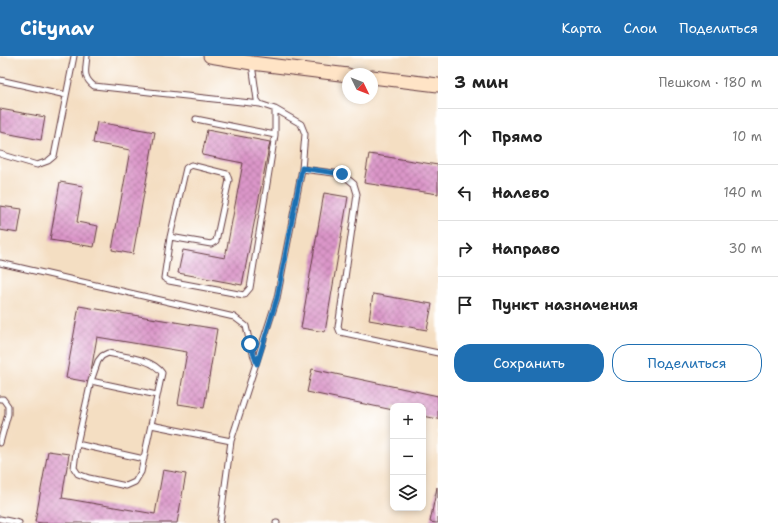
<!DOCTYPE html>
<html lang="ru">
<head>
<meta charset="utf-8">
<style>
  :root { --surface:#fff; --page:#f6f6f6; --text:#222; --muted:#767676; --line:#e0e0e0; --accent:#1f6fb2 }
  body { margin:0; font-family:"Shantell Sans",sans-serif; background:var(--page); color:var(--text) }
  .controls { position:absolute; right:12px; bottom:12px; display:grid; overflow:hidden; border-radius:8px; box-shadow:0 2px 6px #0003 }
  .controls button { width:36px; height:36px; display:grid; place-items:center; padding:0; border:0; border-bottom:1px solid var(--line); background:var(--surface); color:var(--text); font:20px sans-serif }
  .compass { position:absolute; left:342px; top:12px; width:36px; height:36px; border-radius:50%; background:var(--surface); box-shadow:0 2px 6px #0003; rotate:133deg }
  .stop { position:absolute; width:12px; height:12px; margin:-9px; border:3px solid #1f6fb2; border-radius:50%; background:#fff }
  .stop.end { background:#1f6fb2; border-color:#fff; box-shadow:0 1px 4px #0008 }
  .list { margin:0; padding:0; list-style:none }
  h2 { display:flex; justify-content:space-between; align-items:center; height:52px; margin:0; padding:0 16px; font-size:17px }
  h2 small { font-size:13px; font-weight:400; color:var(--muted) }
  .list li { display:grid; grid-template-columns:26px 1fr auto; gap:12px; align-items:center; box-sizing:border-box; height:56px; padding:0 16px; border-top:1px solid var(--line) }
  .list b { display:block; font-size:15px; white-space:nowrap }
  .list em { font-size:13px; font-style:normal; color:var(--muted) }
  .actions { display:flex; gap:8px; padding:12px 16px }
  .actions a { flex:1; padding:9px 0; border:1px solid var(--accent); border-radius:16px; text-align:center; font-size:14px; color:var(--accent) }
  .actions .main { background:var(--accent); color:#fff }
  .icon { flex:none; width:22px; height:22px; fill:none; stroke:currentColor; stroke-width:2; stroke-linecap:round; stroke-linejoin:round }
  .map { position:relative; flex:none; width:438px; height:467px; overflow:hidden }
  header { display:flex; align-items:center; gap:24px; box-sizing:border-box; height:56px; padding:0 20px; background:var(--accent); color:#fff }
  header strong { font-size:19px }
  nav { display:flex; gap:22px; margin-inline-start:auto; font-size:14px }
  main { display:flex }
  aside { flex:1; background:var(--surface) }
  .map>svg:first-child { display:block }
</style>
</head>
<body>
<header>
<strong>Citynav</strong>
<nav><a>Карта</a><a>Слои</a><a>Поделиться</a></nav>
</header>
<main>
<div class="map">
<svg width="438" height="467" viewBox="0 0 438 467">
  <defs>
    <pattern id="building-cross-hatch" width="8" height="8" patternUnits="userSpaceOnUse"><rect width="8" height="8" fill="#db96c9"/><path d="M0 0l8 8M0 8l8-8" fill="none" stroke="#b47aa3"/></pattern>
  </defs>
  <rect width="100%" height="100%" fill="#fff"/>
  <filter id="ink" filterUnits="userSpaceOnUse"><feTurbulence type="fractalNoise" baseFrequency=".025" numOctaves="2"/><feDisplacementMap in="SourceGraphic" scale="8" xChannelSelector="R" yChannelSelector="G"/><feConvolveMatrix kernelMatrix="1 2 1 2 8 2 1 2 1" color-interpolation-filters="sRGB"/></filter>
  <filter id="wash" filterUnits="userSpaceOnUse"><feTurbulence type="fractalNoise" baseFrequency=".012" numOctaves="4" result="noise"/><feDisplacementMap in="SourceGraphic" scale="16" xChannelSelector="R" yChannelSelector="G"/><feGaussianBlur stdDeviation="0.9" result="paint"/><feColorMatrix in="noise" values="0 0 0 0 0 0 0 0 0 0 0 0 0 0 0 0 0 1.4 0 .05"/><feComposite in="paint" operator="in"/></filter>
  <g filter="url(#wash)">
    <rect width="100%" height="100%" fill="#f4dec2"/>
    <g id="blocks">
      <path fill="url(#building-cross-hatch)" d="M0,53l45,8 -4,23 -41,-8z
        M97,66l58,10 -22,122 -21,-4 18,-100 -37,-7z
        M207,74l63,12 -28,143 -64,-12 5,-23 42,8 18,-95 -41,-8z
        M369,98l69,11v29l-74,-11z
        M60,126l23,4 -6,36 21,4 -4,21 -44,-7z
        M324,137l24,4 -23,135 -24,-4z
        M0,150l22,3 -4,24 -18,-3z
        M373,238l59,10 -5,26 -58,-10z
        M79,250l138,23 -13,79 -26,-4 9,-52 -90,-15 -8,45 -23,-4z
        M312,313l126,27v23l-15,-3v-10h-30v4l-86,-18z
        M48,395l21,3 -7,44 93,16 8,-44 23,4 -9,49h-135l-7,-1z
        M437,431l1,36h-2l-6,-1z"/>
    </g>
  </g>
  <g filter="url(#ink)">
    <use href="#blocks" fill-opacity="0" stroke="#643c42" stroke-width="1"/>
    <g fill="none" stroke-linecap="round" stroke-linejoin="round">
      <defs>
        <path id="lane" d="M87,0c-1,13 -5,21 7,30l166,18
          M0,24l66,15
          M196,63l79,16
          M0,98l37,11 11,-4 6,-5 20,-100
          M302,113l40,5 12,10 3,10 -19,133 2,5 98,21
          M170,181l41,7 5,-3 13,-61 -2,-6 -36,-9 -5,3 -16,69 -6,41 5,3 75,14 6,-7 25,-153v-26
          M0,207l234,54 12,9 4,18 6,19
          M108,297c17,4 44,5 54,20l-21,99 -6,10 -9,4 -37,-8 -11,-4 -4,-6 3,-24 14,-63 7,-20 4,-5z
          M91,325l66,14
          M0,343h3l5,7v8l-8,29
          M151,369l80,16
          M77,388l67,15
          M0,463l19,4
          M220,467l11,-82 46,-143 25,-129 3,-35 -4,-10 -26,-15 -15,-5 -3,-4 -5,-36
          M276,467h1"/>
        <path id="secondary" d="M210,0l42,7 96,12
          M372,21l66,8"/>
      </defs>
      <use href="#lane" stroke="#643c42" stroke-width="7"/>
      <use href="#secondary" stroke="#643c42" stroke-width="15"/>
      <use href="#lane" stroke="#fff" stroke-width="5"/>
      <use href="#secondary" stroke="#ffe4c6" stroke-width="13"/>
    </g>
  </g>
  <g fill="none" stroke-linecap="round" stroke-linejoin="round" filter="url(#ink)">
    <path stroke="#1f6fb2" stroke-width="5" d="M250,288l7,20 20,-66 25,-130 40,6"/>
  </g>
</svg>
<div class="controls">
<button>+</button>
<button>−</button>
<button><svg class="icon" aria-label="layers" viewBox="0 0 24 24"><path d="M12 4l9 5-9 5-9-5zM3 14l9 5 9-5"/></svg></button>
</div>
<svg class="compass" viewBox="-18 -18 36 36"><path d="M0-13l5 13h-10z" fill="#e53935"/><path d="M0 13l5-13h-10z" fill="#767676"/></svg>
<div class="stop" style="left:250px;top:288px"></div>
<div class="stop end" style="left:342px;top:118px"></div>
</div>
<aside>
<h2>3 мин<small>Пешком · 180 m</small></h2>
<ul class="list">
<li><svg class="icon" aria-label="ahead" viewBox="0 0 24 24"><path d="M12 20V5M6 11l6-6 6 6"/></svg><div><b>Прямо</b></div><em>10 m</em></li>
<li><svg class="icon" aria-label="left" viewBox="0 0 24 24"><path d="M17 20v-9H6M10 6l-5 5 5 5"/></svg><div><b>Налево</b></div><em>140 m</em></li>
<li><svg class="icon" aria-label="right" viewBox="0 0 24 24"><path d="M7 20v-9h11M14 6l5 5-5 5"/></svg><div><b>Направо</b></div><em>30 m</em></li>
<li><svg class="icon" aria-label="arrive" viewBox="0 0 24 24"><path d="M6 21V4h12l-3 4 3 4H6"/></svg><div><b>Пункт назначения</b></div></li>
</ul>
<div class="actions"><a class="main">Сохранить</a><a>Поделиться</a></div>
</aside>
</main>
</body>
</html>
